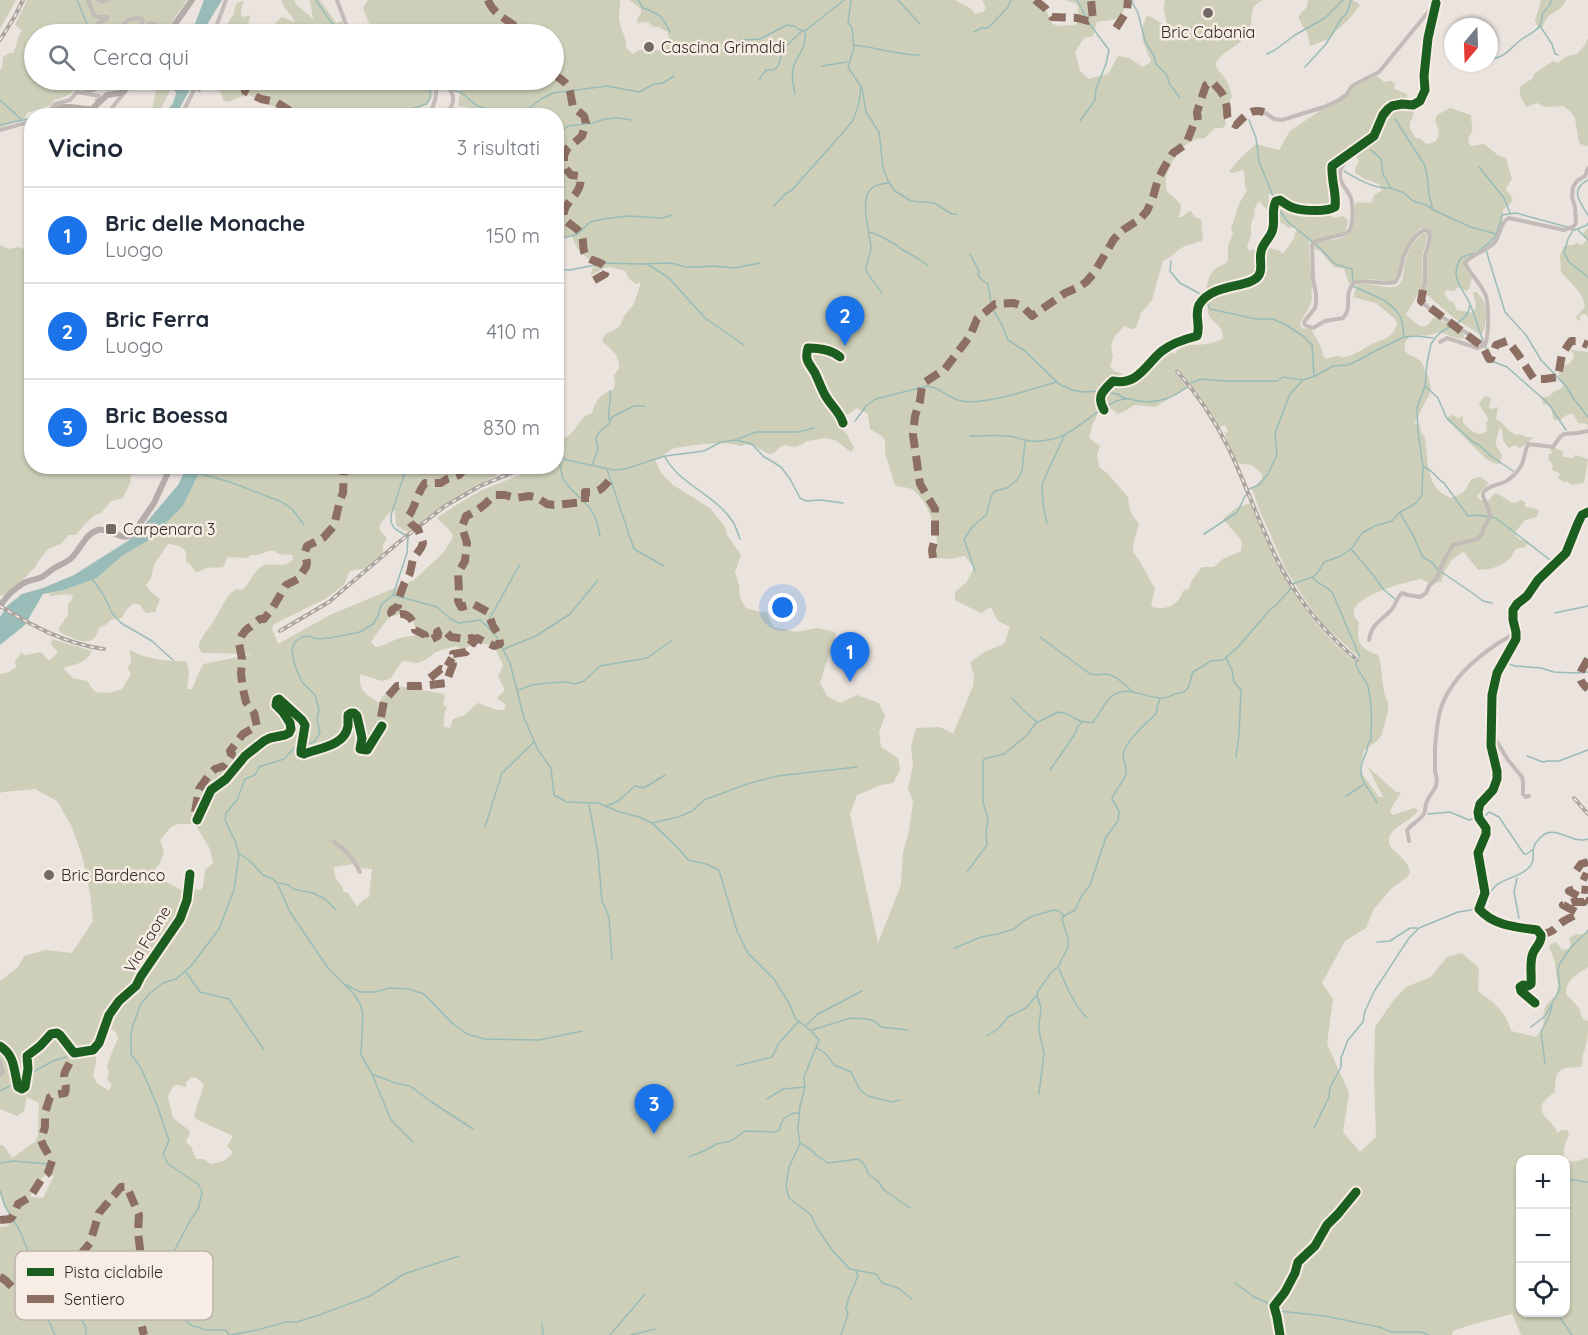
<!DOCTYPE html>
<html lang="it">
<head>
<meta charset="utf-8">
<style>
  :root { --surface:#fff; --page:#f2f2f3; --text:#1f2937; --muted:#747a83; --line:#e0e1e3; --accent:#1a73e8 }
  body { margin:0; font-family:Quicksand,sans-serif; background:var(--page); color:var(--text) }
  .controls { position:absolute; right:18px; bottom:18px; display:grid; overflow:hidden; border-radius:12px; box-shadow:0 2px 4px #0004 }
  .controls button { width:54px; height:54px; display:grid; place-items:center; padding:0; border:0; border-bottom:2px solid var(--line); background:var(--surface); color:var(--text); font:30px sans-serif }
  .compass { position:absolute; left:1444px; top:18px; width:54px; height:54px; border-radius:50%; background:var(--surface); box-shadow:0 2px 4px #0004; rotate:199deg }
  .you { position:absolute; left:783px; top:608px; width:21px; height:21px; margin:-15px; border:4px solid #fff; border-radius:50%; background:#1a73e8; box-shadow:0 0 0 9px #1a73e833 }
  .badge { display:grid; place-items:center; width:39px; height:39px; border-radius:50%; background:var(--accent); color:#fff; font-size:20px; font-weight:700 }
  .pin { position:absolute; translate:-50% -50px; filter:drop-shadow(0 2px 3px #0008) }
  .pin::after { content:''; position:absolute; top:32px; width:21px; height:18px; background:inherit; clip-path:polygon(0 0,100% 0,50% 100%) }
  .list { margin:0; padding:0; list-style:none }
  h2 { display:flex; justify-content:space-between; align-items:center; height:78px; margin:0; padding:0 24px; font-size:26px }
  h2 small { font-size:20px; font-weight:400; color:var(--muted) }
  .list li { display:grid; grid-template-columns:39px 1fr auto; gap:18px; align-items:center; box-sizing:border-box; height:96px; padding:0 24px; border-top:2px solid var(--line) }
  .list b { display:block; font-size:22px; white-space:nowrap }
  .list p { margin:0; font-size:20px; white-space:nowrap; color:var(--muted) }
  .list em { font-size:20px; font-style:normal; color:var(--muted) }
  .icon { flex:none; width:33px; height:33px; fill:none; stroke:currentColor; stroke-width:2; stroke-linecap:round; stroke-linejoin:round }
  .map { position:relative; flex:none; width:1588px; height:1335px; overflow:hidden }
  .search { position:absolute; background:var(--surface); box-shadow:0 2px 4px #0004; left:24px; top:24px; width:540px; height:66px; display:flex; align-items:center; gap:15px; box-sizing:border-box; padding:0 21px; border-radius:33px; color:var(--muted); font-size:22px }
  .panel { position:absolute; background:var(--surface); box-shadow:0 2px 4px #0004; left:24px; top:108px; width:540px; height:366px; border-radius:24px }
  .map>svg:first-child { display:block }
</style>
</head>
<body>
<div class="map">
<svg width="1588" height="1335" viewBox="0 0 1588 1335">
  <rect width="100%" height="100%" fill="#eae3de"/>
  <path fill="#cdcfb8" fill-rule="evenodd" d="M0,0h16l-16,29z
    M27,0h160l-14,20 -5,14h-134v46h98c-8,8 -14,12 -26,11l-2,-8 -7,-2 -6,7 -15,1 -9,7 -13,4 -3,5 -24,8 -2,5 -25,10v-58l2,-2 1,-11 6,-4h4c5,-8 3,-14 9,-22l-7,-6z
    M282,0h12l2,4 17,15 -3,-19h10l16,23 6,-2 4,9 5,4h-88l19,-17 13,5c-3,-8 -12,-13 -13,-22z
    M368,0h252c1,6 -1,9 -1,15 -1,11 8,21 7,33l7,6 6,-4h20c6,-5 13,-11 8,-19l-4,-1 -4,-3h-6l-5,-5 -11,1v-4l4,-6v-4l-12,-9h326l15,8 6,6 7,-2 3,-4 -4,-8h51l14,12 5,12 8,2 15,-1 4,-5c-2,-6 1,-10 -2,-16l-12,-4h72l-11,2c-3,20 -12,17 -29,20l-4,14 -9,2 -9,14 5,19 9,8 9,-3 10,-2 10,-18 11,2 14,9 8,-5c-7,-20 -14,-25 -4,-46h2l12,7 5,2c1,-8 -4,-14 -1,-25h99c-19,5 -8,23 -17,35 -9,12 -25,16 -32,29 2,5 5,8 9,13 4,5 6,12 8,19l-8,18 2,11 -4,3h-7l-10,10 -9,1 -23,13 2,3c-5,15 -12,19 -8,37l6,4 8,9 -2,12h3l7,-6h2l4,6 7,3c-2,8 2,15 0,22l-3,-1c-7,4 -13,3 -19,8 -6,4 -10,9 -17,12l-11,39 -11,13 -5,15 -4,1 -8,-3 -9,10 -4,10 2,11 -3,9 4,5 15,5 -5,4 -12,-1 -13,16 -1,7 1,9 -7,15 -3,12 11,8 -3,9 2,12 8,6 21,24 1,10 4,9 6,8 -5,16 -1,12c9,11 14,24 22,36l-4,18c14,6 28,-1 32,-15l6,-2 2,-7 11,-15h12l9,-8 18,-8 1,-10 -19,-22 13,-11 14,-5c27,62 51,117 107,160l2,-6 -35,-31 -16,-22 -22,-34 -27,-61 -7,-20 10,-10v-5l-10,-9 -15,-2 -9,-18 -3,-12 3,-2 -3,-6 -6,2 -23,-36 -19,-23 -3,3 14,17 -33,19 -21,-2 -7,5 -9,4 -8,-6 -7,1 -2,-10 3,-4 7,-3 3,-9c29,3 32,-23 54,-32l7,3 5,-9c14,0 31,1 43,-7 -1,-22 -21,-11 -14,-41l19,-7 32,-7 3,-4 -2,-25 4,-8 15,5 3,3 11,-16 3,-11 -9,1 -7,-6 -4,6 -3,-1v-20l3,-5 5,1 11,7 33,3 8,5 9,-2 5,4 -2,10 -5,4 -32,8c1,16 1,30 4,46l-2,1c4,18 -6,20 -11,35l2,4 9,1 10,18 2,9 4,3c1,-1 9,-3 10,-3 6,0 3,2 9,1 8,-2 16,-7 22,-11 13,-7 25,-6 29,-23l-2,-4 -19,-16 -23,-6 3,-9 2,-4c14,-2 26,6 40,2 8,-8 4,-18 8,-28 3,-9 10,-19 17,-25l4,1c0,8 -3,13 -4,20 -2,10 1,20 -1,30 -1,7 -12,23 -16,30 9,9 18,21 27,4h5l7,5 4,-1 14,12 2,4c-9,2 -14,-3 -23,-5 -5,-1 -8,1 -13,2 -9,2 -21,-3 -24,9 -3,11 8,11 14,16 4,2 5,8 7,12 7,17 6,19 -3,34 -3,6 -5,12 -9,17l5,1 3,10 3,4c3,23 1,53 27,60 3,-2 7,-3 10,-5 9,-6 3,-15 19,-16l8,6 -12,13 3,4 8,1 7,-8c10,2 15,15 26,7l4,2v5l9,1 5,3 -2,5 -3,2 -9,2 -9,11v5l3,3 9,4 -3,4 -9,2c-3,4 -5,9 -9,12 -7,6 -20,9 -29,9l-14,-18c-12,4 -20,18 -23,30l-12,1 -8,-4c-12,2 -88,21 -62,43 -3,20 0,26 19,33l2,5 4,33 4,9v9l-6,23 -6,8 -12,8 -4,18 3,7 16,22h4l-15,-30 28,25h5c-3,7 -9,12 -11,20l3,3 21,-7 4,2c-7,12 -30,18 -29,31 0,11 20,16 21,32l-3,4 -15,11 -19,22 -7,18 -21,13 -23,42 11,16 -6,45 22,49 -6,39 17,20 16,-15 -2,-60 1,-50 18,-26 13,-14 25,-10 16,-20 15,-4 17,15 -1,23c17,13 27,19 33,40l25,6 8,-9c-1,-13 -2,-24 11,-31 5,-13 2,-13 1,-25 -1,-11 -2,-15 -7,-25l1,-2 6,-3 6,8 7,-1 2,-4 -2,-7 8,-4h7l4,-6v39c-11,8 -22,12 -22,27l13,14 4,11 5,2c0,14 0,18 -4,31 -3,6 0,10 -3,15 -23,1 -26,2 -26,25 -28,20 -6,23 3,41l3,-3h6l2,4 -5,13v10c7,8 14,3 24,1v177h-67l-9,-21 -45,12 -14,5 -1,4h-1452v-108l8,-1c5,-14 -6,-20 -8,-32 0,-12 0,-36 0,-49h3l9,13c9,-5 15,-12 23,-16l3,-7 1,-32 -12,-6 -3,14 -7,5 -17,-7v-128l18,-14 6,-11 21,-6 27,3 21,-32 -3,-28 -8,-38 -11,-30 -14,-24 -22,-12 -32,3 -3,1v-119l9,-2 7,-5 -1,-6 6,-8 5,2 15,-3 8,9 9,-9 -7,-8 1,-5 40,12c-6,13 -17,13 -29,17l10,10 14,3 8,11 14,1 13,-4 9,-15 -3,-5 3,-8 -1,-11c16,9 38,12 56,11l3,11 -2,17h5l9,-21 3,-4 49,-10 -51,-1 -3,-5v-5l6,-10 7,-9 16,-28 8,-7 6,1c9,-7 12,-22 23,-25 11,-2 19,3 28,-5l-1,-5 -13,-1 -5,-3h-6l-10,4h-7l-5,3 -18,-1 -5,10c-5,1 -11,0 -16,1 -5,1 -5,4 -11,4l-6,-8 -3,-1 -1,-2v-9c-5,-7 -10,-7 -18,-8l-14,21 -3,13 -5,7 3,5 11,9 -5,13 -9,1 -7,-9h-6l-7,6 -4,8 -12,2 -3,4 -8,4c-6,23 -25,11 -39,4l-2,-3 10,-14v-11l4,-4 1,-5 -8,-1 -15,2 -1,-3 15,-3 33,-12 25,-22 27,-16 34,-34 19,-39h314l-10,2 -3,-2 -8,3 1,6 -48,26 -40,30 -8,-4 -4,-3 -1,-14 -4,-1 -12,16 2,6 6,6 -4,7v9l-16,14 -17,3 -6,14 -19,14 -51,25 -2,5 6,15 52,-29 84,-35 30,-28 9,-15c-2,-8 -10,-12 -16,-19l24,-16 21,-12 59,-23 15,-1 1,-34c14,18 19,-16 35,-19 4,-13 8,-19 21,-23l2,-6 -1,-9 5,-6c1,-13 -7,-20 -17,-27l3,-8 8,-3 7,-5 5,-11 9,-11 7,-22 -5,2 -7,-5 -4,-8c-20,-7 -19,-4 -35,5l5,-13c-12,-7 -18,-13 -23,-26l-4,-1 -11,7v-27l7,-18 -5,-10v-13l-2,-6v-25l5,-7 -5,-3 -1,-18 -27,-1 -6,-2h-9l-10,-4 -15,-1 -9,4 -8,-4 -14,-2 3,-19 -4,-7h97v-46h-139l-13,-5 -5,2 -2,3h-20l-5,-8 -7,-18zM857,408l11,6 2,15 13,8 2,4v12l10,32c6,3 12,1 18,5 14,10 23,37 24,53 1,5 -1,10 -2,15l14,1 16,-3 9,12 -8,15 -11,9v8l26,13 10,-6 7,14 12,6 -6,17 -20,8 -14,11 4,12 -1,11 -20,48 -13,-7 -24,1 -5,19 2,18 -5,23 5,13 -4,31 -6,20 -2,33 -23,58 -28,-129 7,-19 24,-10 12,-2 7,-13 -2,-12 -17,-11 -2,-15 6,-16 -6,-13 -22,-8 -17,8 -13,-7 -7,-13 8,-26 8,-14 -1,-11 -18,-4 -21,4 -23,-5 -6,-15h-8l-13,-4 -6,-10 -1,-13 -4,-13 6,-17 -14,-20 -2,-8 -15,-19 -37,-23 -12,-12 -6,-13 19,-12 29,-4 24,-1 15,3 4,-2 10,3 13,7 5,-1 6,-6 5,-2 10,2 8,-3 4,-3 19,-3 9,2 16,12 3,-4 -7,-14 -7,-7 1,-8zM391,614l2,2c3,0 5,-2 8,-2 9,0 14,9 14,16l3,2 -1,3 -18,3 -15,7 -8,2 -5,-5c6,-10 14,-19 20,-28zM473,641l21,5 9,19 -5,12 7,13 -8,8 9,7 -2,5h-7l-19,-7 -15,13 -10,3 -3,9 -6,-1v-12l3,-8 -4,-2 2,-11 -48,-8 -2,5 -12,5 -4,7c-14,-10 -20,-11 -19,-29l22,7 9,-3 11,-17 15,2 8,-3 11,-8 19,-6 7,3 6,-2zM178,824h17l15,25 3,14 -8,7 -2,17 -3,3 -9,-2 -3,5c-12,-5 -22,-13 -34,-15l-2,-5 8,-10 4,-12 -4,-11 11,-13zM355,864l3,4 14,1 -3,28 -6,3 -6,6 -10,-14h-4v-4l-8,-11 -1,-10zM106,1027l9,4 3,7 -9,22 -2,7 2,6 -2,7 5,4 -3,7 -12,-8 -4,-8c2,-9 6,-17 0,-25zM192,1077l5,1 7,7 -10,30 2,4 37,17 -6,10 6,6c-4,8 -14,11 -22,12l-7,-5h-8l-5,-12 -5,-5 4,-11 -17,-13 -5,-21 5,-11 6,-1 7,2v-5zM1520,1160h46v152h-46zM48,1173l6,3 -11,22 -13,-1c4,-9 10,-18 18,-24z
    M1308,0h45l7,5 -10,13 -15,14 -4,6 -21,8 -2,-11 -9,-16v-4l8,-8z
    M1541,0h25c-6,15 -18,9 -23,27l-4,2 -4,-8z
    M242,1l2,1 -3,7v6l2,2 6,-2 1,2 -2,8 -1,9h-23l-1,-3 11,-18 2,-9z
    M1588,38v108l-5,-1 -4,-2 -4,-25 -5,-7 -7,-5 -18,1 -8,-4 -11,4c-3,-7 -9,-13 -5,-21l12,-8 2,-5 18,-12 5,2c6,-5 11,-9 18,-8l9,-10z
    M1377,76l7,6 7,-1 4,2 -1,6 13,5v9h-11l-6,2 -18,31 -41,28c-2,15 6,33 0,44 -12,4 -40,1 -48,-10l-9,-1 -4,-3 -2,1 3,12 -3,4 -9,-10 -5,8 1,5 -4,10v11l-4,11 2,5 9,-3 2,2v18l-2,8 -7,4 -42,12 -3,3c1,-11 2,-24 14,-29 8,-4 2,2 8,-6v-14l5,-13 -2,-4 8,-25 8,-14c-5,-6 0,-13 -4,-20l-11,3 -3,-1c8,-11 17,-20 27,-28l23,6 11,-19 34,-23 20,-10 7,-9 5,-3z
    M144,80h12l15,9 -13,25 -6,-4 4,-20z
    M210,80h222l1,15 -5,9 -21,11h-118c-12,-9 -27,-12 -41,-21l-20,8 -4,-1 -7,-17z
    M1399,106h7l8,3c0,14 -11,12 2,29l5,1 5,5 9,-2c7,-9 3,-13 0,-22l2,-5 13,-7 21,7c0,12 5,13 -3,23l1,5 2,3 13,-2 14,11 8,3 6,21c-11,15 -4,9 1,21l-3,4 -7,6c1,29 -17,38 -39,51v5l8,12 -3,11 -2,2 -9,-4 -4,4 -7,-1 -3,3 5,8 4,1 4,8 16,3 3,-7 -3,-14h4c3,4 7,8 8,13 2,8 1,24 -4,30l-27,-17 -29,-25 1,-32 6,-22 -1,-5 -4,-5 -6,-1c-8,8 -17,21 -20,31 -2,9 -1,16 -9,23 -16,-3 -27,-5 -43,2l-5,-15 -10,-2 -14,-16 -6,-3 1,-6c13,-2 36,-1 39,-18 1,-7 0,-14 1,-20 6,-4 11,1 17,-2l2,-7 8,-5 -3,-6 -14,-5 -10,-6v-5l4,-6 -4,-8c4,-3 6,-7 10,-10 3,-4 8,-5 10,-10 8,-12 9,-23 24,-28z
    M1588,227v90l-3,-3 -5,1 -1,7 -3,-5 9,-10c-2,-16 -15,-24 -24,-35l-1,-17 4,-9 9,-1 4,-2 5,2 5,-5 -4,-6z
    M0,245l8,4 11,-2 11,5 1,-3 1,217 108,1 -4,1 -6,8 1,5 -8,17 -12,3 -10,12 -6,2 -9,8 -10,12h-7l-8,9 -13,5 -11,14 -1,3c-9,9 -24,29 -36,30z
    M1570,350l18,2v75l-1,-3 -9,-1 -4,-8c-6,-2 -9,1 -13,5h-7c-3,-5 0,-9 -5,-15l-6,-1 -2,-7h7l7,-6 7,-3 1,-3c-6,-7 -5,-12 -1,-19l7,-2 5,-6 -1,-5z
    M1485,396l5,1 1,2 -2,9 2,1 7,-2 -2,12 6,4 6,7 8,5 4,-1 7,3h6l-6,7 -8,4 -4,-3 -6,3c-9,-9 -4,-10 -8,-20l-2,1c-3,17 -7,10 3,26l-2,9 -7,-1 -8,-5 -38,-38 1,-3 4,-2 6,3 5,-2v7c7,6 15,16 24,8l-1,-7 2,-5c-2,-6 -7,-10 -9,-16z
    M1556,448l7,4v5l10,1 2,-3 13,4 -4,24 -12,2 -6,-4 -2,1 -7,-5 4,-3 -9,-4 1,-7 -4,-2 -1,-7h3l1,-2 -2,-1 1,-2z"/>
  <path fill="#9abcb9" d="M204,0h18l-14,23 -4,11h-13z
    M180,80h12l-3,11 -13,24h-12l9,-12z
    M187,467h15l-19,39 -34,34 -27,16 -25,22 -33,12 -21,4 -18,31 -25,20v-28l7,-11 15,-12 21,-6 31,-13 60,-38 44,-52z"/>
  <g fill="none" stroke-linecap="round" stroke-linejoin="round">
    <path stroke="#9abcb9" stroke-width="1.5" d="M77,0l10,24 8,10
      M316,0l14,21 14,13
      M638,0l5,8c18,7 18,6 27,24
      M851,0l-3,23 4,5 2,20 -6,19 14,21 4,24 13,20 4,36 5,13 7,10 16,10 23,2 18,11h5
      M898,0l22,24
      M1077,0l12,23 20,27 -3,14 -10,25 -1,11 -15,21
      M1131,0l7,13 7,28 9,15 2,8 11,11 2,8 11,15
      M1540,26l12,18 3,10 3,1
      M974,32l7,-4h7l20,-21 3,-7
      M740,40l20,-1 27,-14 7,1 6,4 5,1 39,-31
      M853,45c22,2 44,10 66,10
      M1267,54l8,-4 20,-15 30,-17 18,-18
      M1489,61c5,-3 9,-3 14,-6 7,-4 12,-11 19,-16 10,-7 21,-9 20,-25l8,-9 1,-5
      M822,66l25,-4
      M1305,67l21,-23 15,-25 6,-6 4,-13
      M158,80l20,12
      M759,80l7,-10h8l4,-4 6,-18 19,-18
      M454,91c11,0 15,11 24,15 13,5 26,5 39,10
      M795,94c-2,-10 -4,-20 -1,-29 5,-12 13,-18 11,-33
      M0,100l22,20
      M399,116l3,-4 24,-8 4,-6v-6l-2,-7 -9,-5
      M524,116l4,-7 13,-10 12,-6 54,-7 32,6 15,-8 9,-1 11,-7
      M1395,119l29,45 3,10 2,21 4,15
      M1249,120l7,18 3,23 19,48 10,13 31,25 16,17 17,5 1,17c18,9 38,13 48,32 2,5 2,13 3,19
      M0,125l32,-7
      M557,135l11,-9 25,-3 12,-4 14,-1 13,2
      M1371,150l10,9 2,15 8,14 13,5 9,8 13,4 8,5 21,10 16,7 25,7
      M1479,167l25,31 6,15
      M1344,171c14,8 29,18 46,17
      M1588,180c-19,10 -8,22 0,35
      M774,206l11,-12 7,-4 54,-61 7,-9 6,-16 2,-18
      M1572,229l3,1 12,-5 1,-2
      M1573,230l-5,9 -4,14 5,9 19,15
      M1578,230l10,10
      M870,232l10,4 15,8 6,5 18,10 9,7
      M556,240l22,-6 12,-12 13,-3 24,-3 36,2 9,-3
      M1486,250l19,62 21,23 15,25 25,26 8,13 14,18
      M1478,251c18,-12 19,-15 24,-36l14,-2 51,14
      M970,254l9,17 -1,4 4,5 6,4 4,24 10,17 6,15 17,11 34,33 13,6 11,2 18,-1
      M1171,261l-1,10 10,12 24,13
      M649,265l20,13 36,40 39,27
      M556,269l14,1 35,-7 36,1 30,-1 15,4h13l14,-1 21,2 26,-5
      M882,293c-4,-6 -14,-17 -16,-23 -1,-7 5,-15 5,-22 -1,-15 -12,-48 0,-59 4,-5 12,-5 17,-6
      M1206,300l4,9 46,10h17l13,6 17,11 9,9 2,30
      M1471,306l12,35
      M1456,324c8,-5 14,-11 14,-20 -8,-17 -22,-28 -8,-47l12,-4
      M1485,346l9,16 13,5 41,36 18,27
      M1191,383l10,-4 24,2h52l6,-4 20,3 12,-4 18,-10 15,-1 11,-5 14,-8 31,-15 13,-1 16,2
      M1425,386l13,12 8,19 6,6 21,19 6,3 12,11 22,15
      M1106,392l11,2 9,5
      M609,420c-2,-11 3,-19 1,-29
      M855,421l12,-16 9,-6 51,-13c13,1 22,13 35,15 24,4 70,-12 94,-19
      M970,436c13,0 25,-1 38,0 6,0 11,3 17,4 9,3 19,1 28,-1 24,-5 50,-39 73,-40 4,-1 9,2 13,2 18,3 34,-3 48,-14
      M738,439l18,-7h42l16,-4
      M556,455l11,5 46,10 12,-1 40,-13 39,-5 17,-9 15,-2 16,4 11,12 18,11 9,12 10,19 6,3 15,-1 22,3
      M558,457l5,22 8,10 19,19 6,11 4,17
      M665,457c15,28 51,38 68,65 3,5 5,12 7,17
      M592,466l6,-17 -2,-11 5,-8 8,-6 3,-7 22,-11h11
      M1424,467c9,3 12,11 20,16l24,33 10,-1 18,3 54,42
      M607,469l27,80 30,17
      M197,473l33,9 52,20 10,7 12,16
      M1249,489l10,-4 9,-11 9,-19 -2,-22 15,-39 12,-13
      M1400,513l13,22 10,22 10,6 4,6 34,23 12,9 9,2
      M1047,524l-4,-20 -1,-20 23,-50
      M1204,534l32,-21c5,-5 5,-12 10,-18
      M1351,549l23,27 9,13 12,10
      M975,571l-11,-32 9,-13 13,-11 6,-21 3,-3 12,-3 10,-8 5,-9 3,-29
      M1313,578c6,7 15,8 20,16l26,61v2
      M93,580l10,14 9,19 9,10 31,18 21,19
      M393,595l44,12 15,13 7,3 21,-3 15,14 15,29 14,55 14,32 13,18 3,27 13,7 31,1 22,9 19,5 13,6 28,27 8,10 18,4 13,6 18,61 11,22 26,26 16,26 5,13 16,13 8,9 -15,37 1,10 -5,19 -2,23 2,15 -11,23 -3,20 3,11 22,17 6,13 15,22 18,19 26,5 6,9 16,5 14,11
      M1555,613l33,-7
      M486,625l34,-61
      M1040,637l50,37c6,2 10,0 16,0 10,1 19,11 26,17
      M504,649l32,-13 34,-22 28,-34
      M1226,657l6,13 2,12 7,8 -2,45 -3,22
      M1356,662c0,10 9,15 12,25 5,18 3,35 3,53l-3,4c0,7 -4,12 -6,19 -5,19 8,25 15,40
      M1506,663l9,3 26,2 13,4 21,1 13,-1
      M518,690l14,-5 17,-2 18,-1 8,2 9,-3 16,-15 47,-8 24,-17
      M1012,698l11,12 14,12
      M1527,756l16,6 5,-1h11l29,-11
      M1050,770l25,-36 3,-8 5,-4
      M1346,796l17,-11
      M589,804l9,50 4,47 7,16 3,42
      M607,806l11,-5 17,-15 9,2 21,-13
      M1428,814l22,-2 19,8 17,-5 3,-3 10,5 25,37h3l5,-4
      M652,823l26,-6 14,-6 12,-11 43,-16 30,-8 80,-9
      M485,827l17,-54 32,-31
      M240,854l10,7 13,14 10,4 4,4 13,29 38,56 26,26 6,10 3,10 -2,41 11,19 19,46 22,22
      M967,872l20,-27 -1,-12 2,-14 -5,-17v-40l1,-3 20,-5 5,-4 18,-15 9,-12 22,-11 9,2 13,7 12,2c9,-9 12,-23 23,-29 14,-8 31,4 46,4 7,1 11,-4 18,-5 5,-2 4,1 8,-4 4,-4 3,-12 6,-17l18,-11 12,-1 15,-13 31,-36 8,-7 11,-12 5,-8c19,-9 20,-1 31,-22l17,-6 11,-8 10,-15 13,-7 17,-5 7,-8 17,-10 6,-8 1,-28 -5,-35 -1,-24 8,-22 2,-23 4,-19 5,-7 6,-6 10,-5
      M1517,878l-3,14 5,26
      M279,883l9,2 5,4 20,4 12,6 11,11
      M1486,898c4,-5 7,-11 12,-14 11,-7 25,-8 33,-19 6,-10 -3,-15 8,-26 2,-2 5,-5 8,-6 14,-4 27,11 41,6
      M1377,942l13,-1 20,-13h7
      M955,948l26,-11 17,-3 16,-5 8,-7 11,-6 21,-6 5,1 5,5
      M1058,967c8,17 15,37 29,51
      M186,972l14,20 29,7 35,51
      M346,985l14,7h16l13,-4 19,1 16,5 28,29 15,11 17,5 55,1 43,-9
      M805,1026l13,-12 44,-23
      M1531,1027l14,-11 13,-23 2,-5 -2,-17 1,-6 12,-18 17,-16
      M812,1030l39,-12 17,1 6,2 7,6 27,3
      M987,1036l12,-8 9,-11 18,-9 10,-12
      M816,1047l10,7 8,11 17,7 9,18 8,6 23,6 9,-2
      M1545,1064l-4,-33 8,-14 3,-12
      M736,1066l36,-9 7,-14 20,-22
      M29,1074l24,-13 13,-4
      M372,1074l23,9 15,3 20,15 43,28
      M0,1091l15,-8
      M1039,1094l5,-41 -4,-17 -1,-11 2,-17 -4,-12 1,-5 13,-18 7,-6 10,-20v-8l-6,-20 2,-3 11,-6 6,-13 9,-12 16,-48 12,-16 1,-10 -7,-12c3,-10 11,-15 14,-25 1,-7 -2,-12 -3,-18 0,-13 23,-33 32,-41l2,-4v-4l3,-8
      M767,1099l16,-10 22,-2
      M1314,1128l15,-31 1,-10 11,-20v-9l7,-18 15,-18 2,-11 10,-21 34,-52 10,-10 39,-16 13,-2 9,-7
      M800,1143l10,6 6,6 12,8 30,-4 7,6 3,9 9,6 7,10 26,18
      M689,1157l17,-7 10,-6 15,-3 14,-10 31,1 4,-3c0,-9 9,-17 18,-16
      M0,1163l13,-2 35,3
      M1566,1181c9,-3 13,1 22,1
      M0,1190l5,16 15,25 12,30 14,10 4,21 -5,20 10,23
      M48,1278l17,22 5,11 12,10 4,6v8
      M1235,1283l19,14 12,5 6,7 6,2 47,5 54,11 13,5h29l8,3
      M1556,1312l16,23
      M542,1323l1,12
      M229,1335l-3,-5h-20l-15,-5 -11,-10 -5,-12 -5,-20 4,-32 17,-32 7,-9 4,-18 -4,-8 -30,-20 -5,-10 6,-13 -12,-36 -16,-37 -10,-14v-22l9,-27 10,-12 13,-10 13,-4 15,-13 28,-37 15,-39 5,-36 -4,-13 -10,-21 1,-7 11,-13 8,-21 10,-4 4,-8 25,-8 11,-12 19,-5 6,-9 -3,-14 2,-10 -4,-14 -13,-13 -8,-19 -2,-14 3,-7 7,-5 6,-1 9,3 12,-1 31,-6 13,-8 5,-8 3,-11 12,-10 14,-42 1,-16 -14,-9 -3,-6v-7l16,-49
      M231,1335l26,-5 29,-8h11l25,-8 48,-18 34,-22 55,-18
      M610,1335l35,-41
      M631,1335l24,-6
      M841,1335l7,-21 -2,-6 3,-11 9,-21 -2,-5"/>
    <path stroke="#c3bbb7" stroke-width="4" d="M88,0l6,15 4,2h10l-1,2 -9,4v2l3,7 6,2
      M99,0l4,2 5,-2
      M337,0l10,27 8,7
      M116,34l12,-14 11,-2 4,2 -2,7 2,2 7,-6 5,1 1,4 -2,6
      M220,34l-4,-7 10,-27
      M438,80c17,8 21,24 5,36
      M199,90l5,-10
      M86,91l8,-1
      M53,111l-1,-3 3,-4 15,-4 7,-8 22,4 -2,4
      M431,111c5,-11 7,-20 3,-31
      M1264,112l10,7 8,1 42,-13 15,-7 7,-5 6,-9 27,-14 59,-72
      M105,116l20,-24
      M181,116l18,-36
      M457,116l2,-2 3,2
      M0,130l32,-9
      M1353,152c-4,7 -12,12 -13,20 -1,12 7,16 11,26 2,7 2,23 0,29 -2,5 -3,5 -7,7l-28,7 -4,3 1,34 3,16v9l-1,5 -11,14 1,3 8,3 12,-7 18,-3c11,-12 -1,-23 11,-35 14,-5 28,3 41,-1 6,-7 6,-15 8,-24 3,-9 12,-24 21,-28l5,2 1,6 -5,18v25l-4,16v4l10,9 54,35
      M1440,342l7,-4 31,10 7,-3c4,-10 4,-38 1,-49 -4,-11 -16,-22 -21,-33 7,-9 20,-11 29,-20 7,-7 5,-20 15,-25l55,12 9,-3 3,-4 -1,-16 -3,-10 1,-10 4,-6 8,-5 3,-8
      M1104,410c-8,-14 -1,-19 9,-29 25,5 33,-17 49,-30 10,-8 23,-12 35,-15 4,-11 -3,-21 2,-31 13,-23 52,-16 60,-30 4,-6 0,-15 2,-23 1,-9 11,-15 12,-24 2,-10 -2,-18 3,-27l4,-1c4,3 9,7 14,8 9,3 33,4 41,-1 2,-12 -4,-27 -3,-41l42,-30 9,-21 5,-6 4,-3 10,-2 11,1 7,-4 5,-11 -1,-14 4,-38 8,-35
      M1369,640c3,-18 13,-19 23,-31 5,-6 4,-11 10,-16l6,2 12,2 6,-4 3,-7 8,-8 7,-18 9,-15 24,-6 5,-5 3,-9 6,-9 -8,-20v-3c6,-9 17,-7 25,-13 7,-5 15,-14 16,-23 2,-6 1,-8 5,-13l24,3 7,-10 4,-3 14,-1 10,-2
      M1491,732l17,28 14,17 1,5v12l3,3 3,-1
      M197,820l14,-30 15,-11 19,-23 19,-15 6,-3 15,-3 4,-2 2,-4 -1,-6 -7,-11 -7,-7 1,-5 2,-1 23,21 3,5 -4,25v3l3,1c15,-6 41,-8 44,-28 0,-4 0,-7 0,-11l3,-2h3l3,3 5,22 -2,11 7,1 15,-24
      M1409,841l-2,-11c5,-6 13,-10 17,-16 2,-4 1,-9 3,-13 2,-6 8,-10 9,-16 2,-5 0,-9 -1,-14 0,-8 0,-16 0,-23 1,-13 2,-25 5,-37 10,-34 43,-60 72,-76l2,-6
      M334,842c13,8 19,17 26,30
      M1535,1003l-14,-12 -1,-4 3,-2 5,1 3,-2c1,-10 -2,-21 2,-31 3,-7 9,-10 8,-18l-4,-5c-21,-3 -43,-4 -58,-21l6,-16 -7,-40 8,-19v-6l-7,-10 -1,-6 2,-8 13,-14 4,-11v-8l-6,-25 1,-51 5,-22 19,-34v-7l-3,-12v-10l4,-6 10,-8 11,-16 28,-27 12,-30 4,-8 6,-3
      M0,1046c15,9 14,25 18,41l4,2 3,-2 3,-18 -1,-13 13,-10 11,-12 6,-1 3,2 14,18 19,-3 6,-7 10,-28 10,-14 17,-15 5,-10 39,-57 7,-19 3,-26
      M0,1062l3,10 -3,3"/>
    <path stroke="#b4aca8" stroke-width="6" d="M171,34l4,-10 17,-24
      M50,116c10,-16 28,-6 42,-7l15,-14 13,-2 18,-13
      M0,606c6,-9 15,-18 24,-23 5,-3 12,-3 18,-6 4,-2 7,-6 11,-8 5,-4 11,-5 16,-9 11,-8 15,-26 29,-30 13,-3 23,13 35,4l21,-31 17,-37"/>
    <defs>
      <path id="rail" d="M0,40l15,-24 8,-16
        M1177,371c20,23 37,48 51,76 19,39 33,83 54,122 19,35 44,65 75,91
        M0,606c32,20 66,38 104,43
        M280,631l49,-29 70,-60 46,-36 35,-20 48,-20
        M1574,798l14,16"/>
    </defs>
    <use href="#rail" stroke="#aba5a1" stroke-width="4"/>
    <use href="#rail" stroke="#f8ede4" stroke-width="1.5" stroke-dasharray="4.5" stroke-linecap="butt"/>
    <path stroke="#8d6e63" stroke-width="8" stroke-dasharray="15 8" stroke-linecap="butt" d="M488,0c5,15 23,21 34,32l1,2
      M1035,0l10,8 7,9 25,1 11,3 5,-2 -2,-19
      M1116,28l11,-17 1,-11
      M554,75c18,10 15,14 19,32l11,9 2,7 -4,13 -15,13 -3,7v6l2,7 5,6 9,1c3,12 -6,19 -13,29 -11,18 8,18 14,29 4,7 0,17 6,23 6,5 15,4 20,12l-2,5 -16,9
      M247,80l-2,11 16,8 15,3 22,14
      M1423,290l-2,11 62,46 6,12h2l5,-14 11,-4c11,11 18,25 27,38h11l13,-2 4,-23 9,-13h7l10,4
      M467,466l-8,9 -12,4 -6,4h-16c-8,10 -10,25 -17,34 1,6 5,9 10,12l5,14 -2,5 -8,11 -3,14 -6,11 -5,14 -1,8 -6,4 -1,3 2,3c3,0 5,-2 8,-2 9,0 14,9 14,16l10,5v3l7,1 6,-3 -1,-4 6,-3 8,8 16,2 5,-1 1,3 -3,4
      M933,558l-1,-8 3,-12v-29l-15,-25 -7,-49 2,-19 5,-15 2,-15 3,-4 20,-13 25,-33 7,-17 18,-15 19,-1 8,3 10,10 33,-23 14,-6 7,-5 8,-9 20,-34 9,-9 17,-11 7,-8 6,-14 5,-18 7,-13 8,-13 13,-9 7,-18 5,-6 -1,-8 9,-27 6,-3c6,6 13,13 14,21 3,11 -3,16 10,22 9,-9 14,-17 28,-13
      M1588,659c-8,14 -13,18 0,30
      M430,678l11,-9 4,1 7,-12
      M381,717l3,-16 13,-15h24l25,-3 7,-19v-10l13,-2 11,-14 17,8 6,-2 -1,-8 -6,-10 -5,-14 -15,-8 -12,3 -3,-6 1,-8 -1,-20 7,-12 2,-18 -5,-16 4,-11c12,-5 20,-12 28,-21h11l11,3 13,-2 9,2 9,6 7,1 31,-3v-10c15,1 17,-3 26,-14
      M195,812l4,-23 10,-14 6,-6 9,-3 8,-12 -2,-3 13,-17 14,-8 -3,-13 -8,-11 -3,-13 -2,-15 1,-15 -3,-16 3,-8 4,-5 14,-11h4l8,-10 14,-24 12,-6 8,-12 1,-4 -2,-11 2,-6 16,-8 11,-12 6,-26 3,-7 1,-27
      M1588,862l-7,2 -5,7 1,2 11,5
      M1541,934c14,-1 13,-7 23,-13 5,-3 10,-5 14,-8l-15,-8 10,-3h11l1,-2 -16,-9 6,-2 13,1
      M0,1220l10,-1 3,-3 5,-12 12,-7 13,-20 5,-4 4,-12 -9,-16 -2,-5 4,-13v-14l5,-16 4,-2 11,-2c3,-8 -3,-14 0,-21 2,-5 7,-12 9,-19
      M0,1277c8,3 11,11 18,15 6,2 13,0 19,2 10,3 18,8 27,-1 5,-6 2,-16 4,-23l22,-27 9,-30 22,-26h6l12,28 -1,17 2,17 -5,25v26l9,35"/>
    <defs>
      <path id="cycleway" d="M840,357c-9,-8 -21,-9 -32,-9 -4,13 2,16 7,25 4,8 6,15 10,22 6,11 15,17 18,28
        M1104,410c-8,-14 -1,-19 9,-29 25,5 33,-17 49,-30 10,-8 23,-12 35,-15 4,-11 -3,-21 2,-31 13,-23 52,-16 60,-30 4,-6 0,-15 2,-23 1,-9 11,-15 12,-24 2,-10 -2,-18 3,-27l4,-1c4,3 9,7 14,8 9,3 33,4 41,-1 2,-12 -4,-27 -3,-41l42,-30 9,-21 5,-6 4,-3 10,-2 11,1 7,-4 5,-11 -1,-14 4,-38 8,-35
        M197,820l14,-30 15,-11 19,-23 19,-15 6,-3 15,-3 4,-2 2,-4 -1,-6 -7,-11 -7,-7 1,-5 2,-1 23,21 3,5 -4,25v3l3,1c15,-6 41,-8 44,-28 0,-4 0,-7 0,-11l3,-2h3l3,3 5,22 -2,11 7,1 15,-24
        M1535,1003l-14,-12 -1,-4 3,-2 5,1 3,-2c1,-10 -2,-21 2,-31 3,-7 9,-10 8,-18l-4,-5c-21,-3 -43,-4 -58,-21l6,-16 -7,-40 8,-19v-6l-7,-10 -1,-6 2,-8 13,-14 4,-11v-8l-6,-25 1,-51 5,-22 19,-34v-7l-3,-12v-10l4,-6 10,-8 11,-16 28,-27 12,-30 4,-8 6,-3
        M0,1046c15,9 14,25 18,41l4,2 3,-2 3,-18 -1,-13 13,-10 11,-12 6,-1 3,2 14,18 19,-3 6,-7 10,-28 10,-14 17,-15 5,-10 39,-57 7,-19 3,-26
        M1280,1335l-3,-18 -3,-11 11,-14 10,-19 3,-11 17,-16 12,-21 11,-11 18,-22"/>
    </defs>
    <use href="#cycleway" stroke="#f8ede4" stroke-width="13"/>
    <use href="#cycleway" stroke="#1b5e20" stroke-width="9"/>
  </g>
  <g fill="#736a66" stroke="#f8ede4" stroke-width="2">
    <circle cx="1208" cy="13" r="6"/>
    <circle cx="649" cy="47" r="6"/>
    <rect x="105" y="523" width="12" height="12" rx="3"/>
    <circle cx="49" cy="875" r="6"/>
  </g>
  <g text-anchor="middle" stroke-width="5" stroke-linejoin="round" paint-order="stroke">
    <g font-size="16" fill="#332926" stroke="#f8ede4" text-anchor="start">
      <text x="1208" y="38" text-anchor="middle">Bric Cabania</text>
      <text x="661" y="53">Cascina Grimaldi</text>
      <text x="123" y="535">Carpenara 3</text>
      <text x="61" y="881">Bric Bardenco</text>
    </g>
    <g font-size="16" fill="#332926" stroke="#f8ede4">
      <text transform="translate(147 939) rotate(-59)" y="6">Via Faone</text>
    </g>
  </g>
  <rect x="15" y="1251" width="198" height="69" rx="9" fill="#f8ede4" stroke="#bdb2ab" stroke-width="1.5"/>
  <rect x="27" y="1268" width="27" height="8" fill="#1b5e20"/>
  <rect x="27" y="1295" width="27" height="8" fill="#8d6e63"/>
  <g font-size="16" fill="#332926">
    <text x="64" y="1278">Pista ciclabile</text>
    <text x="64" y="1305">Sentiero</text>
  </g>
</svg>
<div class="controls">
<button>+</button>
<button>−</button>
<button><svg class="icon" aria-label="locate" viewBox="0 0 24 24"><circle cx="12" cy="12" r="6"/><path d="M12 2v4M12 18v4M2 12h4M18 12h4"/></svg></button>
</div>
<svg class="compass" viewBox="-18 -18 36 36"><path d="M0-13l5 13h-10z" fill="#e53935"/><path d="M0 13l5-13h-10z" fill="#747a83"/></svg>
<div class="you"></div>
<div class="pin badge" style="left:850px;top:682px">1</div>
<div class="pin badge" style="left:845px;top:346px">2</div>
<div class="pin badge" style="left:654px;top:1134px">3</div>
<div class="search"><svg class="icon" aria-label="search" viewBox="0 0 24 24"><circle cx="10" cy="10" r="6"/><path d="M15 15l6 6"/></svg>Cerca qui</div>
<section class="panel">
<h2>Vicino<small>3 risultati</small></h2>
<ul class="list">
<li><span class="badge">1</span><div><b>Bric delle Monache</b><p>Luogo</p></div><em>150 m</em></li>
<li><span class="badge">2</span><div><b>Bric Ferra</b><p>Luogo</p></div><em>410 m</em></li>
<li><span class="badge">3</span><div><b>Bric Boessa</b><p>Luogo</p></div><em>830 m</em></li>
</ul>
</section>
</div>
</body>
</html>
